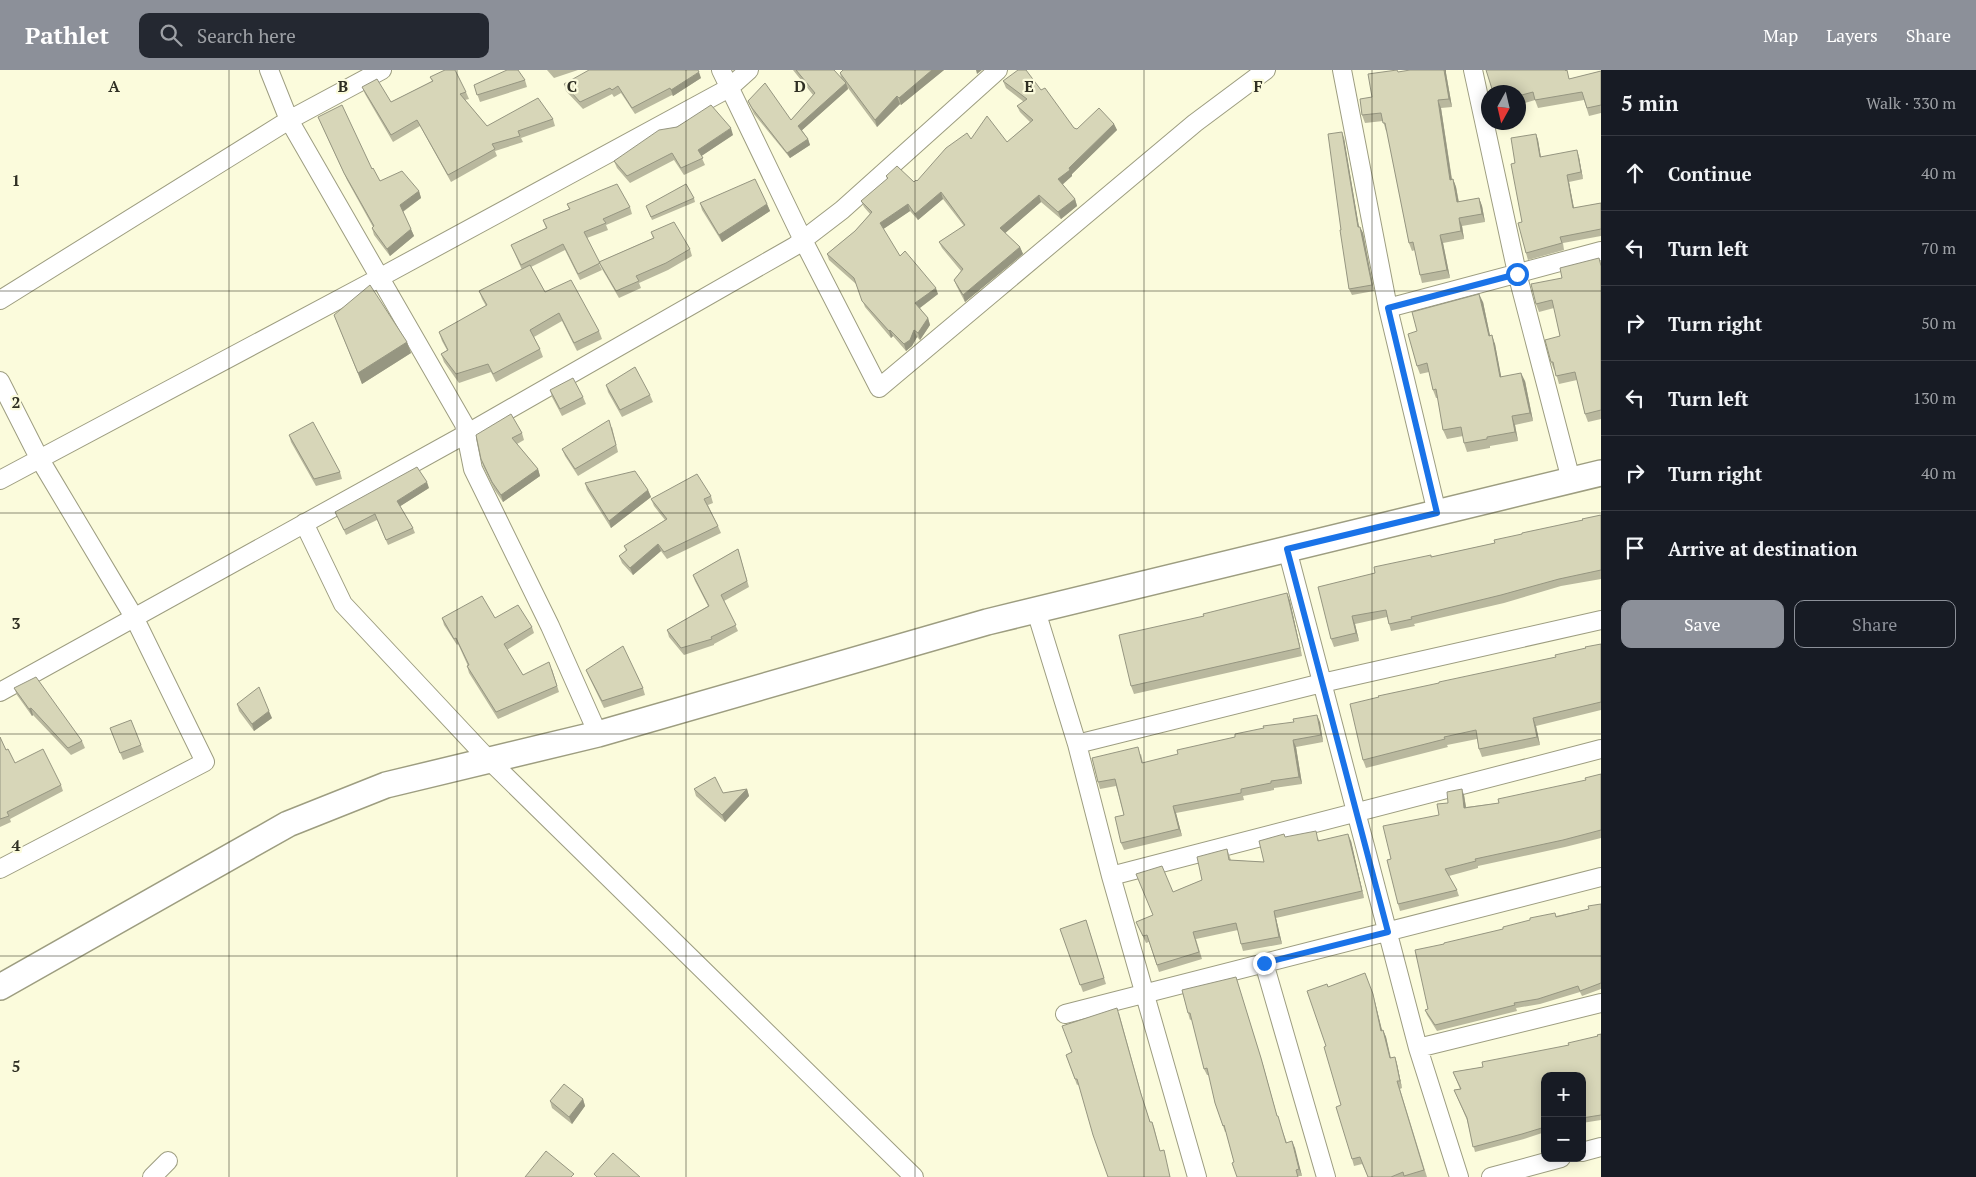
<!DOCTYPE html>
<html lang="en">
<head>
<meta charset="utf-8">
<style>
  :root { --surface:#171b24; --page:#242831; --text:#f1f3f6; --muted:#9ea1a6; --line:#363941; --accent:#8c9099 }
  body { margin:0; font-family:"PT Serif",serif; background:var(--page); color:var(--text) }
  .controls { position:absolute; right:15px; bottom:15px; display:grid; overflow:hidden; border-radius:10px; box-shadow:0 2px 12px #0003 }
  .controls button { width:45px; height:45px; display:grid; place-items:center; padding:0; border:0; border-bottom:1px solid var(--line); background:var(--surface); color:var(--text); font:25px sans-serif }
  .compass { position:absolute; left:1481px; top:15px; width:45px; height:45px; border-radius:50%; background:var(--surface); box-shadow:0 2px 12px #0003; rotate:188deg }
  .stop { position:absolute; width:15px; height:15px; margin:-11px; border:4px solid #1a73e8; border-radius:50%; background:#fff }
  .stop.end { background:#1a73e8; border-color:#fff; box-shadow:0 1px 5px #0008 }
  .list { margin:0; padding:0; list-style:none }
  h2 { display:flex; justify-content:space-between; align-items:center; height:65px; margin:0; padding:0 20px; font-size:21px }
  h2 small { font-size:16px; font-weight:400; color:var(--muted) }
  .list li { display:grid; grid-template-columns:32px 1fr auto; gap:15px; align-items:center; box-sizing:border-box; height:75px; padding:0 20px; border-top:1px solid var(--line) }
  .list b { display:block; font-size:19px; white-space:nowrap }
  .list em { font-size:16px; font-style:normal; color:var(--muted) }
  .actions { display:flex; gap:10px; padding:15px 20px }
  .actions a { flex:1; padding:11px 0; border:1px solid var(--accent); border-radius:10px; text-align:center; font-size:18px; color:var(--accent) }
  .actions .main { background:var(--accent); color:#fff }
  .icon { flex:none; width:28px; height:28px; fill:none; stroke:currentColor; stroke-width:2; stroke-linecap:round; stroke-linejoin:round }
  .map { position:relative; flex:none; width:1601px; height:1107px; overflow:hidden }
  header { display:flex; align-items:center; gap:30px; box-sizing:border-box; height:70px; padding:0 25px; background:var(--accent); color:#fff }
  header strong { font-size:24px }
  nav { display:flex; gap:28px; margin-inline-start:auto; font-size:18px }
  .search { width:350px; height:45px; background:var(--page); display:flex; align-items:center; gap:12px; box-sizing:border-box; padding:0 18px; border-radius:10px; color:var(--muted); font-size:19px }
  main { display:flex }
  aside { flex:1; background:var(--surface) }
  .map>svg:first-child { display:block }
</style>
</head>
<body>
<header>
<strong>Pathlet</strong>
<div class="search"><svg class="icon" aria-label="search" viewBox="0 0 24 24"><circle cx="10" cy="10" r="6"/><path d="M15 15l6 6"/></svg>Search here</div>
<nav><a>Map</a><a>Layers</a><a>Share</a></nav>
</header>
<main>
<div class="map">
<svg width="1601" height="1107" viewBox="0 0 1601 1107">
  <rect width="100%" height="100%" fill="#fbfbdc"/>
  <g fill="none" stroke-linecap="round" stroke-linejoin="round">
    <defs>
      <path id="street" d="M269,0l20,50 175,304 9,45 77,157 48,108
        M721,0l82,170 76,148 316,-265 71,-53
        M1342,0l46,238 49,205
        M1473,0l44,203 54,207
        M0,230l289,-180 93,-50
        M1388,238l213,-57
        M0,311l39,77 95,159 71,145 -205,107
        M0,410l379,-202 350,-190 20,-18
        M304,453l39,81 145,155 426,418
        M1287,479l131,499 41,129
        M1036,541l41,133 34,132 86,301
        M0,622l466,-258 329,-188 47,-36 156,-140
        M1077,674l245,-61 279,-63
        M1111,806l490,-127
        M1264,893l62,214
        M1065,944l536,-137
        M1418,978l183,-45
        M1582,1082l19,-5
        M152,1107l16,-16
        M1491,1107l70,-19"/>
      <path id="secondary" d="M0,917l288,-163 98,-39 212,-51 389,-112 614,-149"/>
    </defs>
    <use href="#street" stroke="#9d9d80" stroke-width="20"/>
    <use href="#secondary" stroke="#9d9d80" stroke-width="28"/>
    <use href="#street" stroke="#fff" stroke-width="18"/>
    <use href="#secondary" stroke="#fff" stroke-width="25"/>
  </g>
  <path fill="#b9b89e" d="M547,0h31l-24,8z
    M793,0h41l7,8 -1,-5 104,-3 -43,35 -1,-1 -23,23 -29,-39v1l-46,41 6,9 2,6 -20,13 -36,-44 -6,-13 43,19 22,-25z
    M1601,1v42l-12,3 -5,-16 -46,8 -3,-8 -17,5v-13z
    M1398,2l48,1 6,34 -11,1 11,71h1l3,8 3,15 20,-4 3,8 3,16 -23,4 2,13 -21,4 7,35 -28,5 -2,-8 -5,-25 -3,1 -3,-8 -22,-112h-1l-3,-10 -18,2 -3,-8 10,-18z
    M430,7l36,15 3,7 -4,1 22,26 66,-7 2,7 -34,12 2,4 -28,9 2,5 -46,26 -31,-56 -27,16 -28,-48 -3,-7 29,15 41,-21z
    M701,8l-28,18 -1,-1 -37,19 -14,-21 -7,4 -2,-3 -29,15 -17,-18 -2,-7z
    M525,10l2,7 -47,15 -6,-17z
    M1003,11l38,9 33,38 3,1 37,-5 3,6 -45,44v2l-10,8 13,15 2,7 -16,13 -20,-17 -36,31 15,14 3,7 -58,48 -8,-15 -3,-7 7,-9 -19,-23 -3,-6 25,-16 -21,-27 -25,21 -8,-9 -27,18 17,27 38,38 -18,14 8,10 2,7 -10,15 -3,-3 -5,9 -6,5 -13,-15 -2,2 -26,-31 -9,-23 -27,-24 -2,-6 28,-23 15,-17 -6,-7 -3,-6 26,-22 -1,-3 28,6 3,-1 54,-42 36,3 23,-20 -10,-10 -3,-6 7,-4 -18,-14z
    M318,47l54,52 8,12 39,10 2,7 -18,14 11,24 -24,20 -16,-21 -2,-7 1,-1 -26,-47z
    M1536,64l2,6 3,17h38l4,22 -14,3 5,26 27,-5v33l-38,7 1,7 -36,10 -2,-7 -11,-90z
    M733,65l-32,21 4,9 -21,10 -10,-15 -44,23 -13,-15 -3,-7z
    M1344,68l15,89h1l3,6 11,58 -22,4 -3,-6 -8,-59z
    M694,128l1,4 -43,18 -6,-14z
    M700,133l67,1 3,7 -48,31 -20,-32z
    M567,134l63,3 2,7 -26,11 2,5 -21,8 15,32 -22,10 -15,-30 -34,17 14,25 54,39 3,8 -25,12 -15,-30 -28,16 6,12 3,8 -47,25 -5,-10 -32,11 -15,-21 -3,-8 6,-4 -5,-9 -3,-9 47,-26 -4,-7 -3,-8 43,-21 -11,-25 35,-17 -3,-8 26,-11z
    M651,162l39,17 2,7 -24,14 -29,13 2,5 -22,10 -17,-29 -3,-7 54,-24z
    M1599,188l2,5v156l-13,3 -3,-8 -8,-34 -18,4 -4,-14h-1l-3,-8 9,-26 -6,-28 -15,4 -3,-8 26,-26z
    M1483,232l7,34 5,8 6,33 24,4 8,40 -18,4 3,16 -28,5v2l-23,4 -3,-9 -1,-7 -16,3 -4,-9 -5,-32h-2l-3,-8 -4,-18 -9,2 -3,-8v-35z
    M334,245l73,27 4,11 -49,31z
    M606,315l44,10 3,7 -31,15 -14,-25z
    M550,320l33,7 3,7 -24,12 -10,-19z
    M612,357l6,25 -40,24 -13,-20 -3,-7z
    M522,363l2,7 -7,4 21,25 2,7 -37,26 -9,-13 -11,-23 -2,-7 -5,-24z
    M289,365l51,37 2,7 -26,7 -25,-44z
    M585,413l63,7 3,7 -40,31 -24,-38z
    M429,418l-29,18 13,22 2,5 -27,12 -11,-25 -31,15 -11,-23z
    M711,426l2,7 -5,2 10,21 3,7 -54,26 -6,-8 -28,24 -11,-12 -3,-7 7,-5 -2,-5 41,-26 -11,-14 -3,-7z
    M1601,445v64l-40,7 -57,17 -90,21 1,2 -24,5 -4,-14 -32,7 4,17 -25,6 -3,-8 44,-66 56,-16 64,-14z
    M738,479l11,38 -25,14 14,30 -24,13v1l-30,10 -15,-18 -2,-7 41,-24 -13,-25 -2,-6z
    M1287,523l3,8 12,55 -168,38 -3,-8 73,-70z
    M442,548h53l37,9 2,6 -27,17 16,25 29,-6 7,23 -61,27 -29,-46 -2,-7h1l-10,-22 -1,1 -13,-20z
    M1601,574v66l-65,16 4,19 -58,12 -3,-8 -2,-10 -30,6 1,2 -82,21 -3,-8 76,-77 117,-26z
    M586,600l57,18 2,7 -41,13 -15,-31z
    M14,618l68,53 3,7 -14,7 -38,-40 -1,1 -15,-21z
    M237,634l35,14 -18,13 -15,-20z
    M1320,652l3,20 -27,5 6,37 -28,4v2l-31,6 1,4 -68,13 6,23 -58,14 -3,-7 3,-28 -8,-29 -16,3 -2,-7 43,-28 2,9z
    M110,658l31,17 3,7 -21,8z
    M0,667l6,13 9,13 46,22 2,6 -53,28 1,3 -11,5z
    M1601,704v64l-36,9 -87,19v2l-29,8 8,14 2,6 -59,15 -2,-7 -7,-45 48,-44 9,-12 16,-8 2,12 33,-4 87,-23z
    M694,719l29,4 24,-4 2,7 -24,26 -29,-26z
    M1285,767l33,1 1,3h32l13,57 -88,20 6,26 -39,7 -2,-7 -3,-14 -42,9 6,20 -43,13 -10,-30 -3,1 -10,-21 17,-7 20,-23 29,-12 25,-31 4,11 33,2z
    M1601,834v85l-19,7 -2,-4 -40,12 -24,4 1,3 -80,20 -10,-16 -2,-5 3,-1 16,-65 112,-28 33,-7z
    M1086,850l20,64 -23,8 -23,-63z
    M1328,917l47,15 7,29 1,-1 3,7 5,21 4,-1 2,7 5,24 -2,1 27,88h-59l-6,-13 -8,2 -2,-7 -11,-54 -15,-59z
    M1182,920l81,75 14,51 10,27 5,-2 10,35h-4l-64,-14 -8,-30h-1l-10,-29 -6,-28h-2l-3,-6 -12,-50 -2,1 -2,-7z
    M1119,943l24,87 7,22h2l2,5 6,24 6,5 -87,-72 -2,1 -11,-30 6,-3z
    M1601,964v86l-19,3v-47h-37v56l-21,7 -49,13 -8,-32 -13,-30 6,-1 -7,-17 30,-5 86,-22 29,-9z
    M583,1029l2,7 -13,18 -20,-16 -2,-7z"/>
  <path fill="#969681" d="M932,0h12l-43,35 -2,-7z
    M976,0h6l-5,4z
    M1444,0h2v3l6,34 -3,-8z
    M699,2l2,6 -28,18 -2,-6z
    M846,13l2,6 -48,43 -2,-6z
    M897,26l3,8 -23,23 -2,-7z
    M1438,30l3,8 12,80 -3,-8z
    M1114,54l3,6 -45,44v2l-11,10 -3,-7z
    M731,58l2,7 -33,22 -2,-7z
    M1342,62l2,6 16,95 -2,-6z
    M1536,64l2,6 4,24 -2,-7z
    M808,69l2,6 -20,13 -3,-5z
    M1577,80l2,7 4,22 -2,-7z
    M1567,105l2,7 6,32 -2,-6z
    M1453,109l3,8 4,23 -3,-8z
    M419,121l2,7 -19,14 -2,-7z
    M941,122l2,7 -25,21 -3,-6z
    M1039,125l2,7 -38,33 -3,-7z
    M1479,128l3,8 3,16 -3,-8z
    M1075,129l2,7 -16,13 -3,-7z
    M767,134l3,7 -48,31 -3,-7z
    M908,134l2,7 -28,19 -2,-7z
    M1459,148l3,8 2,13 -3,-8z
    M1360,157l3,6 11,58 -2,-6z
    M411,159l3,7 -24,20 -3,-7z
    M1440,165l3,8 7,35 -3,-8z
    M1020,177l3,7 -58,48 -2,-7z
    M936,218l2,6 -21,16 -2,-7z
    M1479,224l4,8 9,43 -3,-9z
    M928,248l2,7 -10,15 -2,-7z
    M890,260l3,6 -2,2 -2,-7z
    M914,260l3,7 -5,9 -6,5 -2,-7z
    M1492,265l3,9 8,42 -3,-9z
    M407,272l4,11 -49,31 -4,-11z
    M1521,303l4,8 8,40 -3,-8z
    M1512,346l3,9 3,16 -3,-9z
    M538,399l2,7 -37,26 -2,-7z
    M427,412l2,6 -30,19 -2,-6z
    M648,420l3,7 -40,31 -2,-7z
    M658,474l3,7 -28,24 -3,-7z
    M1287,523l3,8 12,55 -2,-8z
    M1352,546l3,8 4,17 -3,-8z
    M31,638l2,7 -1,1 -3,-7z
    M269,641l3,7 -18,13 -2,-7z
    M1317,645l3,7 3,20 -2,-7z
    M1533,648l3,8 4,19 -3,-8z
    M1293,670l3,7 6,37 -3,-7z
    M747,719l2,7 -24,26 -3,-7z
    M1462,719l2,6 3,19 -3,-6z
    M1173,736l3,7 6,23 -3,-7z
    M1348,764l3,7 13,57 -2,-7z
    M1274,841l2,7 6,26 -3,-7z
    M1238,914l25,81 16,58 -2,-7z
    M1373,924l11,44 -3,-7z
    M1383,960l3,7 6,28 -2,-7z
    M1395,987l2,7 5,24 -2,-7z
    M583,1029l2,7 -13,18 -3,-7z
    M1292,1071l3,7 7,28 -3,-7z"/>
  <path fill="#d7d6b8" stroke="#969681" d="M445,0h10l11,22 -6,2 27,32 51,-28 15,21 -35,12 2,5 -28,8 3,5 -47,26 -31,-55 -26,15 -29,-48 15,-8 14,23 42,-21 -3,-4z
    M507,0h11l7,10 -48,15 -3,-10z
    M589,0h109l1,2 -28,18 -1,-2 -38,20 -14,-22 -6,4 -2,-2 -30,14 -16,-18z
    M796,0h38l12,13 -48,43 10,13 -21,14 -35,-45 -4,-7 17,-18 26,37 24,-27z
    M843,0h89l-33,28 -2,-2 -22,24 -35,-47z
    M1018,0h8l15,20 4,-2 29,40 3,1 22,-21 15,16 -45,44 1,2 -12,9 17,20 -17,13 -19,-17 -39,33 20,19 -57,48 -9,-15 9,-11 -24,-27 26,-17 -24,-33 -26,22 -7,-10 -28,19 20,33 5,-5 31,37 -21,15 13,15 -10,15 -4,-3 -4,10 -6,4 -14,-14 -1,1 -27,-30 -8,-23 -27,-24 28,-23 17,-19 -11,-11 27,-23 -2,-2 11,-10 17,16 2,-2 1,1 29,-33 21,-15 4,6 16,-23 20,26 26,-22 -16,-14 10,-7 -24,-18z
    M1397,0l1,2 12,-2h34l5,29 -11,1 12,80 3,-1 4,23 22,-4 3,16 -23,4 2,13 -21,4 7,35 -27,5 -7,-33 -4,1 -24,-120h-2l-2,-10 -19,2 -2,-16 12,-2 -4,-23z
    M1486,0h79l1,1 1,-1 2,9 32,-8v34l-14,3 -5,-16 -47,8 -2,-8 -15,4v-4h-25z
    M342,35l30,64 1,-1 7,13 22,-10 17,20 -19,14 11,24 -24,20 -15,-21 2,-2 -30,-53 -26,-56z
    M711,35l20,23 -33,22 5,8 -22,10 -9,-15 -45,23 -13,-15 45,-31 18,-3z
    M1342,62l16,95h2l12,58 -23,4 -9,-59h1l-13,-96z
    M1536,64l4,23 37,-7 4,22 -14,3 6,33 28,-5v26l-41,8 2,6 -36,10 -8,-30 4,-1 -11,-58 4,-1 -4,-25z
    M755,109l12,25 -48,31 -19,-32z
    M617,114l13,23 -27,12 3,4 -22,9 16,31 -22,11 -15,-30 -42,21 -10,-20 36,-17 -4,-8 27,-11 -3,-5z
    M686,114l8,14 -43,19 -5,-11z
    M674,152l16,27 -24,14 -30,13 3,5 -23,10 -17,-29 55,-24 -3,-6z
    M1599,188l2,8v144l-16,4 -10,-42 -19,4 -3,-14h-2l-6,-22 15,-4 -8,-36 -16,4 -5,-20 31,-6 -2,-10z
    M530,195l15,27 26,-12 28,51 -25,12 -15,-30 -29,17 10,19 -47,25 -5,-10 -32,10 -15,-20 7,-4 -9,-18 48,-27 -8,-14z
    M370,215l37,57 -49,31 -24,-58z
    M1479,224l10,42 3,-1 8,42 21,-4 9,40 -18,3 3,16 -28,5v2l-23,4 -3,-16 -18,3 -7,-41 -3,1 -6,-27 -10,3 -9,-32 9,-3 -5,-19z
    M635,297l15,28 -30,15 -14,-25z
    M573,308l10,19 -23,12 -10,-19z
    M511,344l11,19 -10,5 26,31 -37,26 -9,-13 -11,-23 -5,-24z
    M609,350l7,25 -41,24 -13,-20z
    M313,352l27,50 -26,7 -25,-44z
    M417,397l10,15 -30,19 16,27 -27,12 -11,-26 -31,16 -9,-18z
    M635,401l13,19 -39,31 -24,-38z
    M697,404l14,22 -7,3 14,27 -54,26 -6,-8 -28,24 -11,-12 8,-6 -3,-4 43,-27 -16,-20z
    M1601,445v55l-42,9 -58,16 -90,22 1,2 -23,5 -3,-14 -34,6 4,17 -25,6 -13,-52 57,-14 -1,-6 57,-12v2l64,-14 -1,-3 28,-6v-1l61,-13 -1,-1z
    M738,479l9,32 -26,14 15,30 -25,12 1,2 -31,9 -14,-18 42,-24 -16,-31z
    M1287,523l13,55 -169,38 -12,-51 85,-19 -1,-2z
    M482,526l13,22 23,-13 14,22 -28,17 19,31 26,-13 8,24 -61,26 -29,-46 2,-1 -13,-27 -2,1 -12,-21z
    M1601,574v58l-68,16 4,19 -58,12 -3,-19 -32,7 1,2 -82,21 -13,-56 29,-7 -1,-1 61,-13v-1l117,-25 -1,-2 31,-7 -1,-1z
    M623,576l20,42 -41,13 -16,-31z
    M36,607l46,64 -14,7 -37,-40 -2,1 -15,-21z
    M259,617l10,24 -17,13 -15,-20z
    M1317,645l4,20 -28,5 6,37 -28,4v2l-30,6v4l-68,13 6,23 -58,14 -6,-26 9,-2 -9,-36 -17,3 -6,-24 46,-11 4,16 36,-9 -1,-4 58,-13v-3l29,-6 -1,-2 31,-4 -1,-3z
    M131,650l10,25 -21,8 -10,-25z
    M0,667l6,13 2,-1 7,14 28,-14 18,36 -54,27 2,4 -9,3z
    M1601,704v56l-38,10 -88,19 1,2 -31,8 12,21 -59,14 -11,-44 4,-1 -8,-33 56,-11 -2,-11 11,-1 -1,-11 15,-3 2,19 35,-5 -1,-4 88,-19 -1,-2z
    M715,707l8,16 24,-4 -25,26 -28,-26z
    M1316,761l2,10 30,-7 14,57 -88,20 5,26 -38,7 -5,-21 -43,9 6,20 -42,13 -10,-30 -4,1 -7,-14 17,-7 -17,-41 26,-8 11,26 29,-12 -5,-23 30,-8 2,11 35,2 -5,-21 25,-7 1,3z
    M1601,834v79l-21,8 -2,-5 -40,13 -24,4 1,2 -80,20 -10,-15 3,-1 -13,-59 29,-6v-1l59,-14v-2l27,-7v-2l25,-5 1,4 33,-8 -1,-3z
    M1086,850l18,58 -24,7 -20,-56z
    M1365,903l8,21 8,37 2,-1 7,28 5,-1 5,24h-3l27,89 -20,6 -1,-4 -12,5h-23l-8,-20 -8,2 -16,-52 5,-2 -17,-58 2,-1 -19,-55 20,-7 1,3z
    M1236,907l25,81 16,58h1l8,27 6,-2 7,28 -3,1 2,7h-61l-5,-14 2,-1 -10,-37 -1,1 -8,-23 -8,-35 -3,1 -14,-56h-2l-6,-23z
    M1117,938l24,86 9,28h2l8,29 4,-1 6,27h-62l-15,-42 -16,-56h-2l-9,-24 6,-3 -10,-26z
    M1601,964v81l-19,3v-42h-37v51l-23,7 -49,13 -6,-29 -13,-28 7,-1 -8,-17 30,-5 -1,-5 87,-17 -1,-2 30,-7 -1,-1z
    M564,1014l19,15 -14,18 -19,-16z
    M546,1081l28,23 -3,3h-46z
    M613,1083l27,24h-43l-3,-3z"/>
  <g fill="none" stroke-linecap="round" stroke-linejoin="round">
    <path stroke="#1a73e8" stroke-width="6" d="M1264,893l124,-31 -101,-383 150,-36 -49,-205 129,-34"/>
  </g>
  <path fill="none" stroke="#2f2f23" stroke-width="1" stroke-opacity="0.55" d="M229,0v1107M457,0v1107M686,0v1107M915,0v1107M1144,0v1107M1372,0v1107M0,221h1601M0,443h1601M0,664h1601M0,886h1601"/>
  <g font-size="16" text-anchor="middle" font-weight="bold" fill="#2f2f23" stroke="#fbfbdc" stroke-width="4.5" stroke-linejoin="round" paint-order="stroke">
    <text x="114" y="22">A</text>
    <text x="343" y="22">B</text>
    <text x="572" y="22">C</text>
    <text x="800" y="22">D</text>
    <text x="1029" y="22">E</text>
    <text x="1258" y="22">F</text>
    <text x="16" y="116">1</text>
    <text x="16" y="338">2</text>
    <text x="16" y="559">3</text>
    <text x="16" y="781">4</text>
    <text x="16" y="1002">5</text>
  </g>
</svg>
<div class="controls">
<button>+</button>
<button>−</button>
</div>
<svg class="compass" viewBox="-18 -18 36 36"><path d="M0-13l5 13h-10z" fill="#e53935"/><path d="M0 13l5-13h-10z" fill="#9ea1a6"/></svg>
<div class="stop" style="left:1517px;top:204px"></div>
<div class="stop end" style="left:1264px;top:893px"></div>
</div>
<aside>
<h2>5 min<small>Walk · 330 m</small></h2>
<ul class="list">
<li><svg class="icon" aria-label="ahead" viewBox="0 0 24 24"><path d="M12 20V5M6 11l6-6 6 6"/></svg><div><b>Continue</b></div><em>40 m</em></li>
<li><svg class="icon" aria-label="left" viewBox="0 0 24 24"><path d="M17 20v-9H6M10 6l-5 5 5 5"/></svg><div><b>Turn left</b></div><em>70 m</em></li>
<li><svg class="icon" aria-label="right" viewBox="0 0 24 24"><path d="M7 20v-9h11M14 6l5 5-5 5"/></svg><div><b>Turn right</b></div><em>50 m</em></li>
<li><svg class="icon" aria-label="left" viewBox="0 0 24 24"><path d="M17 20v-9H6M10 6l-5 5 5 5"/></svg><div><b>Turn left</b></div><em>130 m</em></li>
<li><svg class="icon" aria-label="right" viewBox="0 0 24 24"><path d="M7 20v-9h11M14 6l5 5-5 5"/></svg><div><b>Turn right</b></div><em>40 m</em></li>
<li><svg class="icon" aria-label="arrive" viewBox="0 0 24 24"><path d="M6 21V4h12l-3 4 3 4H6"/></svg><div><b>Arrive at destination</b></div></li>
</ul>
<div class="actions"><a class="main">Save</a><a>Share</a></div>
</aside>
</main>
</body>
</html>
